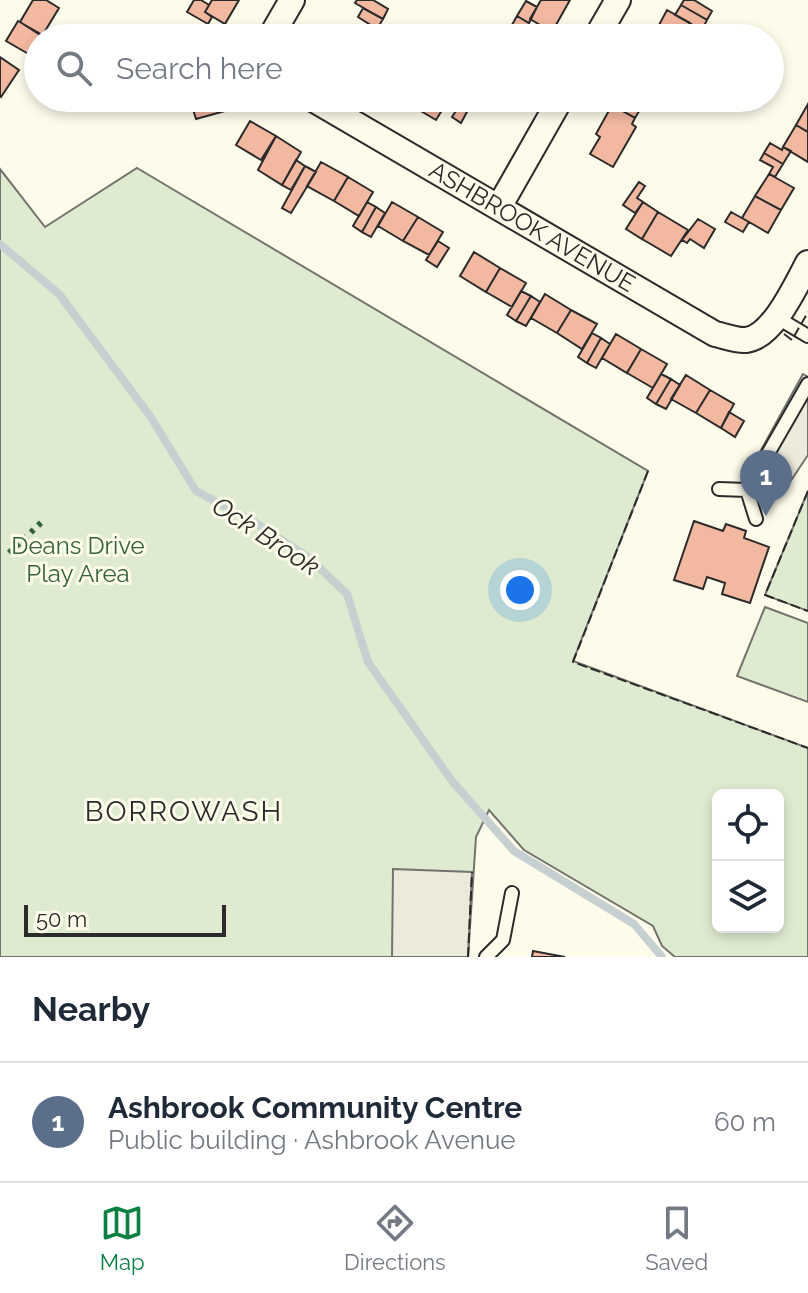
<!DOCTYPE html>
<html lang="en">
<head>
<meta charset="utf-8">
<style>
  :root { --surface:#fff; --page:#f2f2f3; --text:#1f2937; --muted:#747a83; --line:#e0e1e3; --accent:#0b8043 }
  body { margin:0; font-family:Raleway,sans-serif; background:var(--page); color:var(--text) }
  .controls { position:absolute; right:24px; bottom:24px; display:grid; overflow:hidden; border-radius:12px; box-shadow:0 4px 12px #0003 }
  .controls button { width:72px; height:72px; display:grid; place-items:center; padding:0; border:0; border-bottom:2px solid var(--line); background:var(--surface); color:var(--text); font:40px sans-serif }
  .scale { position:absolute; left:24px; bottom:20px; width:202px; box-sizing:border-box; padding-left:8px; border:4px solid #2b2b2b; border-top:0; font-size:22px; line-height:28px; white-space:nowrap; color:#2b2b2b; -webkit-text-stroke:6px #fdfbea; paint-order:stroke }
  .you { position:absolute; left:520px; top:590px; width:28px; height:28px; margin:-20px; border:6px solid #fff; border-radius:50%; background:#1a73e8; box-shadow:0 0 0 12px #1a73e833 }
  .badge { display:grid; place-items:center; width:52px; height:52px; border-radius:50%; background:var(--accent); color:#fff; font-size:26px; font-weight:700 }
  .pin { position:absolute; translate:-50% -66px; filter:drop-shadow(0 2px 4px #0008) }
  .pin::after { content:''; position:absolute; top:42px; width:28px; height:24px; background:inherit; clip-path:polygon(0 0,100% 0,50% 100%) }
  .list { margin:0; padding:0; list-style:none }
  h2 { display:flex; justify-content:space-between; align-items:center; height:104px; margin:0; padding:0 32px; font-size:34px }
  h2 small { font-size:26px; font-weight:400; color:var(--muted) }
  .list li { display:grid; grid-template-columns:52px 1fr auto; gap:24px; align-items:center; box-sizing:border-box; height:120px; padding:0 32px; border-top:2px solid var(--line) }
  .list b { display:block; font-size:30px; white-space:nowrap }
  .list p { margin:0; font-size:26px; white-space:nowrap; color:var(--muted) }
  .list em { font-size:26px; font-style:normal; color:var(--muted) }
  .icon { flex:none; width:44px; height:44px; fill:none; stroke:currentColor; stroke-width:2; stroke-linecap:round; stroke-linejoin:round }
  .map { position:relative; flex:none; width:808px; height:957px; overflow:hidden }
  .search { position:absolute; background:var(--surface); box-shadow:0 4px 12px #0003; left:24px; right:24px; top:24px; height:88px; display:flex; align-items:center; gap:20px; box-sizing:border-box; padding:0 28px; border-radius:44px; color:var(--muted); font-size:30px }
  .sheet { height:224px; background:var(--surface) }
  nav { display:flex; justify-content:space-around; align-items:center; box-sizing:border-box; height:112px; border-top:2px solid var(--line); background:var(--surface); font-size:22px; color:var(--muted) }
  nav a { display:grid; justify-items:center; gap:4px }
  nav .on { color:var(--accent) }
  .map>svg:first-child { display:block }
</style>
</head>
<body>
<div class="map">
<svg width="808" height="957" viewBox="0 0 808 957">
  <rect width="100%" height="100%" fill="#fdfbea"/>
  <path fill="#deebd1" stroke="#74746e" stroke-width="2" fill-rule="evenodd" d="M137,168l511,303 -75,190 235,87v209h-133l-13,-11 -9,-20 -129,-76 -35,-40 -13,27 -8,120h-468v-788l45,58zM718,795h60v132h-60z
    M808,491v120l-43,-16z
    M765,607l43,16v79l-71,-26z"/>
  <path fill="#eceadb" stroke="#74746e" stroke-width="2" d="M803,374l5,3v78l-24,36 -34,-21z
    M393,869l79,3 -4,85h-76z"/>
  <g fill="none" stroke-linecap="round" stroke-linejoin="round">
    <path stroke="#c7d0d0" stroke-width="8" d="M0,244l59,50 91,122 46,75 60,32 52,34 39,37 21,68 84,119 62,70 120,73 28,33"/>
  </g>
  <path fill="#f2b8a0" stroke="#2b2b2b" stroke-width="2" d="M33,0h13l13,8 -17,28 -22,-14z
    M194,0h7l8,5 -4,7 7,5 -4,7 -21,-12z
    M212,0h27l-14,24 -20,-12z
    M357,0h16l15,9 -5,10 -28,-16z
    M541,0h29l-18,32 -22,-13z
    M684,0h10l18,11 -5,9 -26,-15z
    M526,1l11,6 -8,16 -12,-7z
    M681,5l26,15 -5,10 -27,-15z
    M363,8l20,11 -6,10 -19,-12z
    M667,10l23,13 -8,15 -29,-2z
    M517,16l12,7 -8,14 -12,-7z
    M18,21l26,15 -6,2v8l-6,10 -26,-15z
    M187,27l2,11h-28l-1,-4z
    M527,27l18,11h-25z
    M0,57l19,13 -18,27 -1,-1z
    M201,98h28l3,11 -36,10 -4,-13 10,-2z
    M406,98h42l1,1 -13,21 -32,-19z
    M616,98h31l-12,20 -23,-13z
    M461,103l8,5 -8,15 -9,-6z
    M808,104v28l-12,-7z
    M612,105l23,13 -3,6 4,3 -23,40 -23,-13 10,-17 -4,-3z
    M250,121l26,15 -15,24 -25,-15z
    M796,125l12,7v30l-25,-15z
    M276,136l25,16 -19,33 -24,-15z
    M770,143l12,7 1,-3 8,4 -8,13 -19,-11z
    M764,153l19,11 -8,13 -6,-3 4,-7 -13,-7z
    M296,160l9,6 -14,24 -9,-5z
    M321,162l27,15 -14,24 -27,-15z
    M305,166l11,6 -25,41 -9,-5z
    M769,174l25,14 -13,22 -26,-14z
    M348,177l25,15 -14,24 -25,-15z
    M639,182l6,4 -8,12 6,4 -8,11 -12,-8z
    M755,196l26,14 -13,23 -26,-15z
    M367,202l9,5 -14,25 -9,-6z
    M392,202l26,15 -15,24 -25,-15z
    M643,202l15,10 -16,27 -16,-10z
    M376,207l9,6 -14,24 -9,-5z
    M658,212l30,18 -17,26 -29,-17z
    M731,212l18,10 -6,10 -18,-10z
    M418,217l25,15 -14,23 -26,-14z
    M698,219l17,10 -11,19 -14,-9 -3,4 -5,-3z
    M438,241l11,7 -12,19 -11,-7z
    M474,252l26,16 -14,24 -26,-16z
    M500,268l26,15 -14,24 -26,-15z
    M521,291l10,5 -15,25 -9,-6z
    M545,294l26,16 -14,23 -26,-15z
    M531,296l9,6 -14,24 -10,-5z
    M571,310l26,14 -15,25 -25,-16z
    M592,333l9,5 -14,25 -9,-6z
    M616,334l25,15 -14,24 -25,-15z
    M601,338l9,6 -14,24 -9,-5z
    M641,349l26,15 -14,24 -26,-15z
    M661,374l10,5 -15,25 -9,-6z
    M686,375l24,15 -14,23 -25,-14z
    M671,379l9,6 -14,24 -10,-5z
    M710,390l24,14 -13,24 -25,-15z
    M729,412l15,9 -9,16 -14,-9z
    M694,521l29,10 3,-7 20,7 -2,7 25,9 -19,56 -28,-9 3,-11 -18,-6 -4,12 -29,-9z
    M533,951l32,6h-33z"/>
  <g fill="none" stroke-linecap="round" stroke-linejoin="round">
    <defs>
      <path id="service" d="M776,317l32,19
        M719,489l28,1 9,29
        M747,490l61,-106
        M486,957l17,-17 9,-47"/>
      <g id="minor">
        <path d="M270,38l22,-38"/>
        <path d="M596,38l22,-38"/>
        <path id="s1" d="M311,98l404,236c10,2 21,7 31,6 27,-3 50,-55 62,-77"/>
        <path d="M499,207l62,-109"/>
      </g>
    </defs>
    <use href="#service" stroke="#2b2b2b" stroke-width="16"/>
    <use href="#minor" stroke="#2b2b2b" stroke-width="28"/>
    <use href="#service" stroke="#fdfbea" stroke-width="12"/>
    <use href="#minor" stroke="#fdfbea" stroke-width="24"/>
    <path stroke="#34623c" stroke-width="6" stroke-dasharray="4 6" stroke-linecap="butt" d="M9,553l36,-34"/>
    <path stroke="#2b2b2b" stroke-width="2" stroke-dasharray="10 4" stroke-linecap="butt" d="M784,334l8,6 16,-28
      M648,471l-75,191 235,86
      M808,491l-43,104 43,16
      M468,957l4,-85"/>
  </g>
  <g text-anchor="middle" stroke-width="6" stroke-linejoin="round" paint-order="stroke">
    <g font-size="24" fill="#2b2b2b" stroke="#fdfbea">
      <text dy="8" stroke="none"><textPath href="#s1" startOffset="256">ASHBROOK AVENUE</textPath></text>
    </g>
    <g font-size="24" fill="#34623c" stroke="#fdfbea">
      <text x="78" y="554">Deans Drive<tspan x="78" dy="28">Play Area</tspan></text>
    </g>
    <g font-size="26" font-style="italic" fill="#2b2b2b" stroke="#fdfbea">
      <text transform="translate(266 536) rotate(33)" y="9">Ock Brook</text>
    </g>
    <g font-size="28" letter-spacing="2" fill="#2b2b2b" stroke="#fdfbea">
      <text x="184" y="821">BORROWASH</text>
    </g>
  </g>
</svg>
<div class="controls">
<button><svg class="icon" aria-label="locate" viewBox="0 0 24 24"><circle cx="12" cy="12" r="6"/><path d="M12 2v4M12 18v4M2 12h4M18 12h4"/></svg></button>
<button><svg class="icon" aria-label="layers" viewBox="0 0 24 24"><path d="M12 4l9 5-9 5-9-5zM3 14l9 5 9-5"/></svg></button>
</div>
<div class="scale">50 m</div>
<div class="you"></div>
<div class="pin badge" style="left:766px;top:516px;background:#5c6f8a">1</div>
<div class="search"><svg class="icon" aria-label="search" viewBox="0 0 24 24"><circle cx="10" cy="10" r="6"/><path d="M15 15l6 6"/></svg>Search here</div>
</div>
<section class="sheet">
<h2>Nearby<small></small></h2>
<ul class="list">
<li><span class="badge" style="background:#5c6f8a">1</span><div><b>Ashbrook Community Centre</b><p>Public building · Ashbrook Avenue</p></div><em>60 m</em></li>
</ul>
</section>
<nav>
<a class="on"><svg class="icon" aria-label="map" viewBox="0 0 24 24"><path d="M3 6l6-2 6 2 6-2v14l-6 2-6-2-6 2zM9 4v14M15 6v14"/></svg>Map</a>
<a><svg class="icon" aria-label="directions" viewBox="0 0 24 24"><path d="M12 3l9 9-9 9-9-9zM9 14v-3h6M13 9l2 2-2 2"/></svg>Directions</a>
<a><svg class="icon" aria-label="saved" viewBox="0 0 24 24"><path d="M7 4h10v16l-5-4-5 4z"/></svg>Saved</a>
</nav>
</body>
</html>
